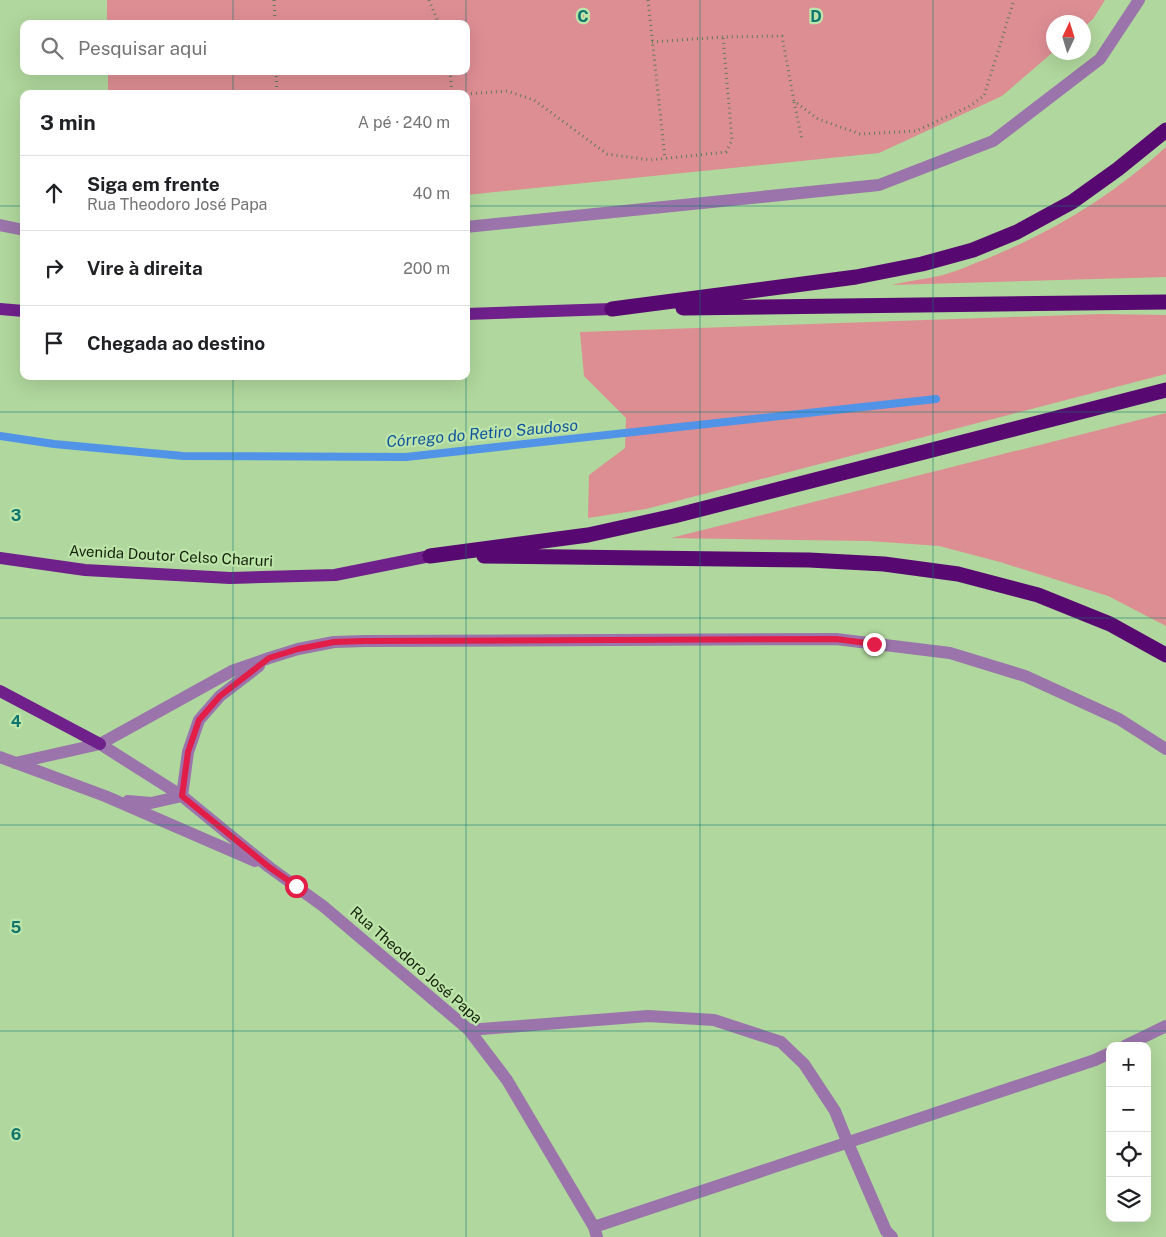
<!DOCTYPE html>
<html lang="pt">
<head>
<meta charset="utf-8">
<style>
  :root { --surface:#fff; --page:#f2f2f2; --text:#202124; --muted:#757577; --line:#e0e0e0 }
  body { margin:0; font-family:"Public Sans",sans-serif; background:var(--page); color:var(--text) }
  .controls { position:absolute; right:15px; bottom:15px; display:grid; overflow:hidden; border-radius:10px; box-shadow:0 5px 20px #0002 }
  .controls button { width:45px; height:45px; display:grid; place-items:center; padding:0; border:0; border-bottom:1px solid var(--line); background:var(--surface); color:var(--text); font:25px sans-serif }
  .compass { position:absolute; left:1046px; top:15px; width:45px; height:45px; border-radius:50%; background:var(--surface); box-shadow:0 5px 20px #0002; rotate:4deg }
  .stop { position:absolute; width:15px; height:15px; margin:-11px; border:4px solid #e11d48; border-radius:50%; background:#fff }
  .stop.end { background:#e11d48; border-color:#fff; box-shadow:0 1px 5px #0008 }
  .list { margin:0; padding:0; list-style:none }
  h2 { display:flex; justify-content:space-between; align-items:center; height:65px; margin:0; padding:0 20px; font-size:21px }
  h2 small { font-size:16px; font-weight:400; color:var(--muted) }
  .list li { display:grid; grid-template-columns:32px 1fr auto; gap:15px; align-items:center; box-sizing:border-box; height:75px; padding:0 20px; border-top:1px solid var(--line) }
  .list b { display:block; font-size:19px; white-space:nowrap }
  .list p { margin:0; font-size:16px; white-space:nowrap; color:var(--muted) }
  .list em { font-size:16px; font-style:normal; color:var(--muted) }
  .icon { flex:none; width:28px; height:28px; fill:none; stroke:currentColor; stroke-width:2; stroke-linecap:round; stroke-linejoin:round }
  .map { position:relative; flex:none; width:1166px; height:1237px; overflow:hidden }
  .search { position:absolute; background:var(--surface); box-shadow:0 5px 20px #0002; left:20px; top:20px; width:450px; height:55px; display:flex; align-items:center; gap:12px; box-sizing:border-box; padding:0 18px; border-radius:10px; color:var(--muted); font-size:19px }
  .panel { position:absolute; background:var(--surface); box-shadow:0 5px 20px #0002; left:20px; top:90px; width:450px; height:290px; border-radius:10px }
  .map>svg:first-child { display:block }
</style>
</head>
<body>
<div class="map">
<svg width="1166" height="1237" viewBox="0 0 1166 1237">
  <rect width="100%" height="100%" fill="#b0d79d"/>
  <path fill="#dd8e93" d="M107,0h998l-12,19 -9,8v-5h-30l-1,30 -51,44 -123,57 -413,42v-101h-358v-23h358v-47h-359z
    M1166,147v130l-275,8c17,-4 35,-6 52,-10 15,-4 29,-11 43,-16 67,-27 127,-64 180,-112z
    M1101,314l65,1v59l-520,135 -58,9 1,-43 36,-27 1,-30 -42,-42 -4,-44z
    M1166,413v213l-58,-30 -108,-34 -61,-16 -70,-5 -198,-3z"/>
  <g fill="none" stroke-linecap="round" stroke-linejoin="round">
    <path stroke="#5193e7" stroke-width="8" d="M0,436l54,8 129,12 223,1 530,-58"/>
    <path stroke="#627c54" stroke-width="3" stroke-dasharray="1 4" stroke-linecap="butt" d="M274,0l1,24
      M429,0l10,24
      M648,0l17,158
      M652,42l71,-5 59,-1 12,65 24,18 42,15 56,-3 54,-25 14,-10 30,-96
      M276,71l1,23
      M450,71l2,23
      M466,94l41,-3 27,9 73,54 43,6 76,-8 6,-12 -9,-103
      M794,102l8,38"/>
    <path stroke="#9a74aa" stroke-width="12" d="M847,1141l39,90 6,6"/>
    <path stroke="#9a74aa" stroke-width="12" d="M0,225l24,5
      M466,227l413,-42 114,-44 107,-82 39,-59
      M100,744l82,52 87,71 54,39 146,124 38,50 87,147 3,10
      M0,757l105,39 150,65
      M15,763l85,-19 132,-73 37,-13 29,-9 36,-7 31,-1 471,-2 114,14 75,23 94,43 47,30
      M128,801l23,2 31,-7 6,-44 11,-32 21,-24 39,-30
      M469,1030l179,-14 66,4 67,22 23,22 31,47 12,30
      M1125,1046l41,-20
      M594,1227l501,-167 15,-7"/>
    <path stroke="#6f208b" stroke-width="12" d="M0,309l24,2
      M466,314l146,-5
      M0,558l85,12 145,8 105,-3 95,-19
      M0,691l100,53"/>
    <path stroke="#570871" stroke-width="15" d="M683,308l483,-6
      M612,309l244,-32 66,-13 51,-14 44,-18 55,-30 46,-33 48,-39
      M430,556l158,-21 86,-19 492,-126
      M484,556l325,4 75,4 74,10 80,21 72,29 56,31"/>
  </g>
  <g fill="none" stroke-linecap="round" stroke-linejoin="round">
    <path stroke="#e11d48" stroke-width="6" d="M296,886l-27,-19 -87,-71 6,-44 11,-32 21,-24 49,-38 29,-9 36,-7 31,-1 471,-2 38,5"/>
  </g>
  <path fill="none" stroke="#0f766e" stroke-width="1" stroke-opacity="0.55" d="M233,0v24M466,0v1237M700,0v1237M933,0v1237M233,71v23M0,206h24M466,206h700M233,376v861M0,412h1166M0,618h1166M0,825h1166M0,1031h1166"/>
  <g text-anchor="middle" stroke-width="4.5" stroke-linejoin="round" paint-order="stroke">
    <g font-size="15" fill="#15230d" stroke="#bde4a9">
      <text transform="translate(171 556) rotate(3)" y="5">Avenida Doutor Celso Charuri</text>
      <text transform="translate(416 965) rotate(41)" y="5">Rua Theodoro José Papa</text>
    </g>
    <g font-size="16" font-style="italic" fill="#10549f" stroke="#bde4a9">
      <text transform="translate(482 433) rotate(-5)" y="6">Córrego do Retiro Saudoso</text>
    </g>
  </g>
  <g font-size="16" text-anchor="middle" font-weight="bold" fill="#0f766e" stroke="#bde4a9" stroke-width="4.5" stroke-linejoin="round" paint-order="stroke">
    <text x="583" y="22">C</text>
    <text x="816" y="22">D</text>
    <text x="16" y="521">3</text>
    <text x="16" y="727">4</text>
    <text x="16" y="933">5</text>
    <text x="16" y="1140">6</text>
  </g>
</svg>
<div class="controls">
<button>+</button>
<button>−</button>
<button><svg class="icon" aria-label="locate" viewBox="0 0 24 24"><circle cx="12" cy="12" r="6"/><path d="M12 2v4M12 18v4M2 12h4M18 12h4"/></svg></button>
<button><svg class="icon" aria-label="layers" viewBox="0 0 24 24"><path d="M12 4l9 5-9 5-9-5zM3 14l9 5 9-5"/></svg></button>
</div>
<svg class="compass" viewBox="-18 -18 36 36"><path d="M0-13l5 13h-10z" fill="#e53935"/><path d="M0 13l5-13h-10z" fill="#757577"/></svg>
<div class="stop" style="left:296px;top:886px"></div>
<div class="stop end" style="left:874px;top:644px"></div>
<div class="search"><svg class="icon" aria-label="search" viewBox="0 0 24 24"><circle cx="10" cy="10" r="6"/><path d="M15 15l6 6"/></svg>Pesquisar aqui</div>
<section class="panel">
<h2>3 min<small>A pé · 240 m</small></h2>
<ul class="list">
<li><svg class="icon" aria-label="ahead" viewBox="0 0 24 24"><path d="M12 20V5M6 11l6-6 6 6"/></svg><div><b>Siga em frente</b><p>Rua Theodoro José Papa</p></div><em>40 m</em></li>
<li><svg class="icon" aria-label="right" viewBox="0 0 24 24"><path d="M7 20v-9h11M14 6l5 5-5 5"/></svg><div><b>Vire à direita</b></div><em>200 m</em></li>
<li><svg class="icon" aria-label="arrive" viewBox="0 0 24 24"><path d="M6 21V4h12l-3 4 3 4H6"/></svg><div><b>Chegada ao destino</b></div></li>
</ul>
</section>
</div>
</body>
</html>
